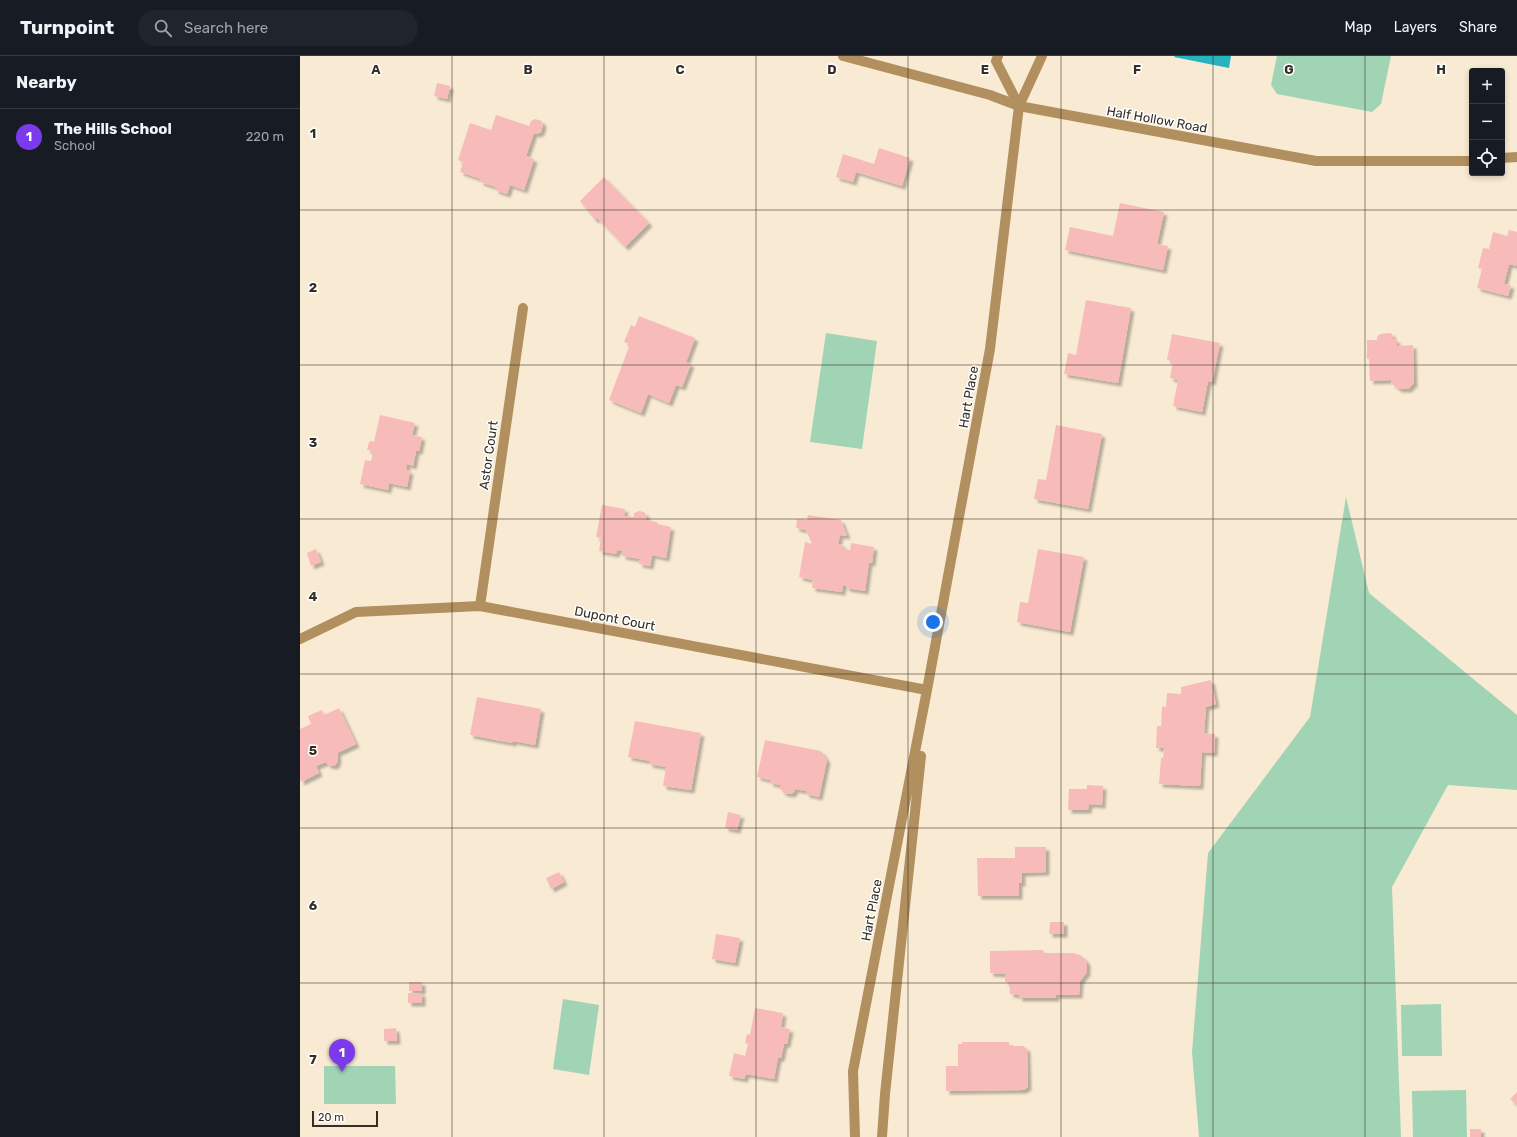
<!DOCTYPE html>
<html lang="en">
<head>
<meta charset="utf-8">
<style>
  :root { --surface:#171b24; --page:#20242c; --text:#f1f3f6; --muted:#9ea1a6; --line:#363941; --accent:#7c3aed }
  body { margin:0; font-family:Rubik,sans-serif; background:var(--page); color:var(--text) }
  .controls { position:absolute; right:12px; top:12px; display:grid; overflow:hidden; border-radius:4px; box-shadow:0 2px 6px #0003 }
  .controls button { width:36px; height:36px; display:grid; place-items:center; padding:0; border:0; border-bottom:1px solid var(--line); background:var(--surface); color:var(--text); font:20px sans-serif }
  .scale { position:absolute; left:12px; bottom:10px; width:66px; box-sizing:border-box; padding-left:4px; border:2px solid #342e25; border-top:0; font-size:11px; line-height:14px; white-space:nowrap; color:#342e25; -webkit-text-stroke:3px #fff; paint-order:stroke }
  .you { position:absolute; left:633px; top:566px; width:14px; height:14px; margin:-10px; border:3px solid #fff; border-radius:50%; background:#1a73e8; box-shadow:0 0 0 6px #1a73e833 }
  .badge { display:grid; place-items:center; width:26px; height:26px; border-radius:50%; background:var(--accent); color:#fff; font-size:13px; font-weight:700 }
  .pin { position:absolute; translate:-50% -33px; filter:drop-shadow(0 1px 2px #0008) }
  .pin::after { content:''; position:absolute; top:21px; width:14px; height:12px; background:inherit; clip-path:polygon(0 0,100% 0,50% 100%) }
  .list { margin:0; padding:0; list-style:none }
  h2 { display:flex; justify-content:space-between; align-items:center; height:52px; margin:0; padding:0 16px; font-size:17px }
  h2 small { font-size:13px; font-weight:400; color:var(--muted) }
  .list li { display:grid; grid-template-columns:26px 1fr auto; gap:12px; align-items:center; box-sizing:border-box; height:56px; padding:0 16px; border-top:1px solid var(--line) }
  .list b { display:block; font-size:15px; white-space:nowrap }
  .list p { margin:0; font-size:13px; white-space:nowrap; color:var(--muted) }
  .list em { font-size:13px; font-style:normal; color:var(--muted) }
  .icon { flex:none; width:22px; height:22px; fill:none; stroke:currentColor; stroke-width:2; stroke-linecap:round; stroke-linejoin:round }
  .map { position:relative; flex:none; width:1217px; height:1081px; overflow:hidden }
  header { display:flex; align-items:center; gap:24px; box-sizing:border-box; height:56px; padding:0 20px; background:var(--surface); border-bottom:1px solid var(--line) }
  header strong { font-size:19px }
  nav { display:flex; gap:22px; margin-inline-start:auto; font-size:14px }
  .search { width:280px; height:36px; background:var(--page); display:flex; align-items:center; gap:10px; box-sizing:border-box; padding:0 14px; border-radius:22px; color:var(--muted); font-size:15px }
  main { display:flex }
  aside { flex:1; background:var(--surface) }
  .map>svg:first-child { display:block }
</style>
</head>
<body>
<header>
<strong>Turnpoint</strong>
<div class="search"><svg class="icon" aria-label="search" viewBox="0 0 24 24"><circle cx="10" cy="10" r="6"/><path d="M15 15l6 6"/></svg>Search here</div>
<nav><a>Map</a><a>Layers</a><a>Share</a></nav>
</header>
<main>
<aside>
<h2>Nearby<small></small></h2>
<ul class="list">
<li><span class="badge">1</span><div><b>The Hills School</b><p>School</p></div><em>220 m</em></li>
</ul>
</aside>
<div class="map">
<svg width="1217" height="1081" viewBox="0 0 1217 1081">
  <defs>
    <filter id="shadow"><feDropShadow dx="3.5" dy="3.5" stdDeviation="1" flood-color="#0004"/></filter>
  </defs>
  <rect width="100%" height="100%" fill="#f9ead3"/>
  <path fill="#a0d4b5" d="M977,0h114l-10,48 -9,8 -95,-18 -6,-9z
    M526,277l51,8 -15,108 -52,-7z
    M1046,441l23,96 148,122v75l-69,-5 -56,102 9,250h-202l-7,-85 16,-199 102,-136z
    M263,943l36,6 -10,70 -36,-6z
    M1141,948l1,52h-40l-1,-51z
    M24,1010h71l1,38h-72z
    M1166,1034l1,47h-54l-1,-46z"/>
  <path fill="#27b4bf" d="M875,0h56l-2,12 -55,-11z"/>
  <path fill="#f7bcb9" filter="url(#shadow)" d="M137,27l13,3 -3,13 -13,-3z
    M196,59l33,11 2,-5 4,-2 7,2 1,4 -2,7 -4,2 -3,-1 -8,23 8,3 -10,31 -14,-5 -3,9 -12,-4 1,-3 -16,-5 1,-3 -21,-7 3,-10 -5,-2 12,-37 21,7z
    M579,92l31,10 -8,28 -46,-14 -3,10 -17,-5 7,-23 31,10z
    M304,121l45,46 -24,24 -28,-29 -2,2 -15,-19z
    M820,147l44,9 -7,32 11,2 -5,24 -98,-20 5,-23 43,9z
    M1209,174l8,2v34l-8,-2 -5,20 7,1 -3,11 -31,-8 5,-19 -4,-1 5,-20 6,1 4,-17 14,4z
    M786,244l45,8 -13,75 -54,-9 4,-21 8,2z
    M339,260l56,22 -9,24 5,2 -9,23 -6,-2 -7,18 -21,-9 -7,19 -32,-13 21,-56 -6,-2 7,-17 4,2z
    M1091,277l2,3v3l4,1v6l16,-1 1,38 -6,6h-9l-7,-5 -1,-4 -21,1 -1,-22h-2v-19h10v-3l3,-3z
    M872,278l48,9 -8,39 -4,-1 -6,31 -29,-6 5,-26 -8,-2 3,-17 -6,-1z
    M80,359l35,8 -3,12 10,2 -3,14h-3l-3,15 -6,-2 -1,6 4,1 -3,16 -18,-4 -1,7 -28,-6 5,-24 6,1 2,-10 -6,-1 2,-8 2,-1 3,1z
    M756,369l46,9 -14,75 -54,-10 4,-20 8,1z
    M302,449l23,4 -1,7 10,1v-4l5,-2 5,1 3,4 -1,4 11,2v2l14,3 -5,31 -14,-3 -2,11 -11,-2 1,-5 -18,-3 1,-5 -6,-1 -1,4 -17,-3 2,-13 -5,-1z
    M508,459l33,5 6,16 -7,-1 -2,9 5,1v4l7,1 1,-7 23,4 -2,16 -3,-1 -4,29 -19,-3 1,-2 -4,-1 -1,7 -30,-4 1,-8 -14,-3 6,-35 7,2 -6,-14 -10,-2 1,-9 10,1z
    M16,493l5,13 -10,4 -4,-13z
    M738,493l46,8 -14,75 -53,-10 3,-20 8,1z
    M911,624l5,24 -10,3 -2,26 11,1 -1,19 -12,-1 -2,34 -41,-2 2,-26h2l1,-10h-8l1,-22h4l1,-20 4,1 1,-14 14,1v-7z
    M177,641l64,12 -6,36 -22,-4v2l-43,-8z
    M39,652l17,36 -19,9 1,4 -1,6 -3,3 -6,-1 -2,-3 -10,4 3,7 -18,9 -1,-3v-50l11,-5 -3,-8 14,-6 2,5z
    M335,665l66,12 -10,57 -28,-4 3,-19 -17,-3 1,-3 -22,-4z
    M465,684l56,11 6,9 -8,37 -13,-3v-3l-11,-2 -1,3 -3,2 -7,-1 -4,-4v-4l-10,-2v-3l-13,-3z
    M787,729l16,1 -1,19 -13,-1 -1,6h-20l1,-21h18z
    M428,756l13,3 -4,15 -12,-2z
    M715,791h31v25l-24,1v10h-3v13h-41l-1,-38h38z
    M259,816l5,10 -13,7 -5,-11z
    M750,866h14v12h-15z
    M416,878l24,4 -5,25 -23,-4z
    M743,894l1,3h30l8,3 5,6v10l-7,9 -1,14h-23v3h-37v-3l-9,-1 -1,-12h-4v-8l-15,-1v-22z
    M109,926h13v9h-13z
    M108,937h14v10h-14z
    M455,952l28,5 -2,14 9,2 -3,15h-3l-3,14h-3l-4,21 -28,-5 -2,5 -15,-3 5,-23 11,3 3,-12 -3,-1 2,-9 3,1z
    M96,972l1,13h-13v-12z
    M662,986h47v4h14l4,3 1,38 -5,3 -77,1v-25h12v-22h4z
    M1217,1036v13l-7,-6z
    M1170,1073h11v8h-11z"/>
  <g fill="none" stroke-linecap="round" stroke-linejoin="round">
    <path stroke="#b18f5e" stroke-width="10" d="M698,0l-2,5 23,45
      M180,550l43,-298
      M0,583l56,-27 124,-6 447,84
      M555,1081l-2,-66 74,-381 63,-341 29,-243 23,-50
      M582,1081l3,-43 36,-338"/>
    <path stroke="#b18f5e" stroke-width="10" d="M543,0l147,39 29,11 297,55h156
      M1202,102l15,-1"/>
  </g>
  <path fill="none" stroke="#342e25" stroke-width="1" stroke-opacity="0.55" d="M152,0v1081M304,0v1081M456,0v1081M608,0v1081M761,0v1081M913,0v1081M1065,0v1081M0,154h1217M0,309h1217M0,463h1217M0,618h1217M0,772h1217M0,927h1217"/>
  <g text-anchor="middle" stroke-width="3" stroke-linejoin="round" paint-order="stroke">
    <g font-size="13" fill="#342e25" stroke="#fff">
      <text transform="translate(857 63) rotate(10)" y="5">Half Hollow Road</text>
      <text transform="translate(668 341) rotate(-80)" y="5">Hart Place</text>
      <text transform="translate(188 399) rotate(-82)" y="5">Astor Court</text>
      <text transform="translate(315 562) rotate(11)" y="5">Dupont Court</text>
      <text transform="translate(571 854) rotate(-79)" y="5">Hart Place</text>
    </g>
  </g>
  <g font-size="13" text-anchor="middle" font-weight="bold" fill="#342e25" stroke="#fff" stroke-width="3" stroke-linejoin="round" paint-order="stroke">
    <text x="76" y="18">A</text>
    <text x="228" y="18">B</text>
    <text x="380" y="18">C</text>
    <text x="532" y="18">D</text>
    <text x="685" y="18">E</text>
    <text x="837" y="18">F</text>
    <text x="989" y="18">G</text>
    <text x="1141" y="18">H</text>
    <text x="13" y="82">1</text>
    <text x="13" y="236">2</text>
    <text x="13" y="391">3</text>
    <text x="13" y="545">4</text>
    <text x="13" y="699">5</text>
    <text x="13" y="854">6</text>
    <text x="13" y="1008">7</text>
  </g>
</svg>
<div class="controls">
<button>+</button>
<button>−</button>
<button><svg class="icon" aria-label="locate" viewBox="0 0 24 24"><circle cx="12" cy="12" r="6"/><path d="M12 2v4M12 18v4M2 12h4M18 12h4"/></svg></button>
</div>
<div class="scale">20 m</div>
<div class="you"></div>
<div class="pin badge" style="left:42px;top:1016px">1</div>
</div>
</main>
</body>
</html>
